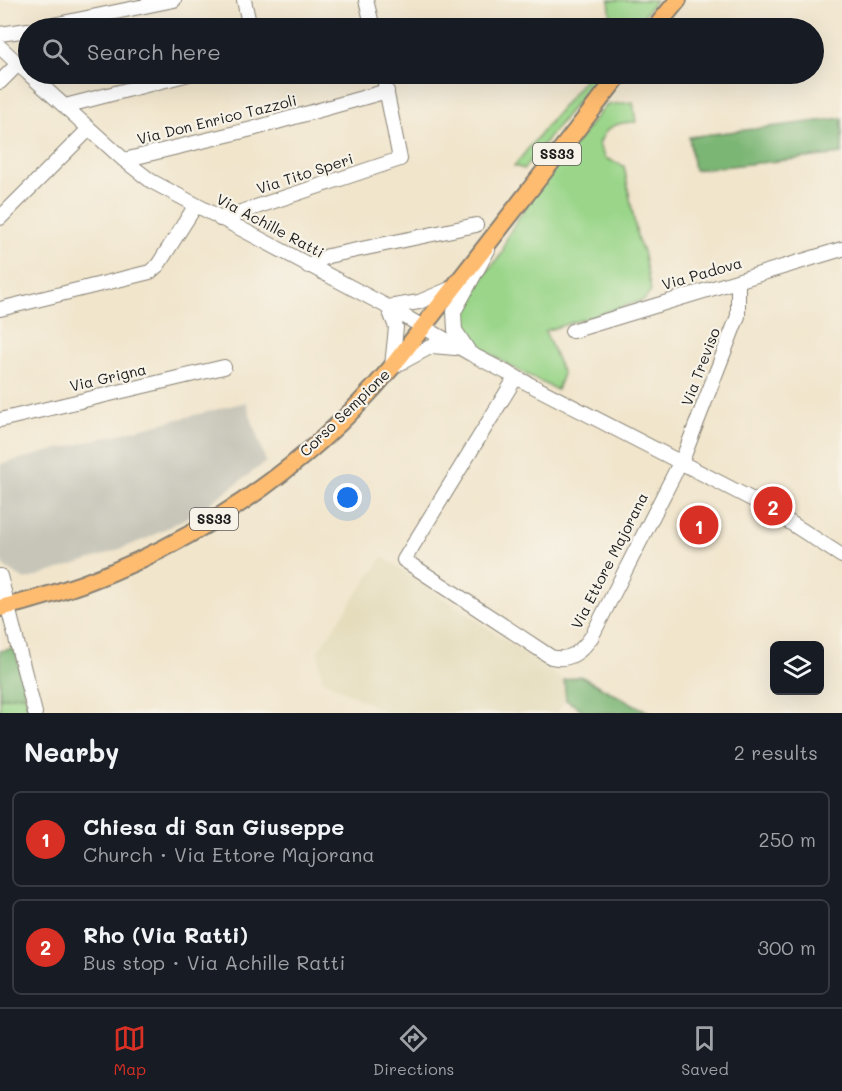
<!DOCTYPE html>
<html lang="en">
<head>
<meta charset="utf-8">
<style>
  :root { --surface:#171b24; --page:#242831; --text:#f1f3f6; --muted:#9ea1a6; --line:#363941; --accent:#d93025 }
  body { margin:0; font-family:Mali,sans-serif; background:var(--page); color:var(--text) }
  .controls { position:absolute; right:18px; bottom:18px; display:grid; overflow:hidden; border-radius:9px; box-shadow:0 6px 24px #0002 }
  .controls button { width:54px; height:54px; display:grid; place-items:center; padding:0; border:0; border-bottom:2px solid var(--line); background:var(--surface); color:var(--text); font:30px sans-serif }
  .you { position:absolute; left:348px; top:498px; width:21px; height:21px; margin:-15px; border:4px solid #fff; border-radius:50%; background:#1a73e8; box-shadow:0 0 0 9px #1a73e833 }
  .badge { display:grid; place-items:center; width:39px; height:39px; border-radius:50%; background:var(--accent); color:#fff; font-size:20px; font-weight:700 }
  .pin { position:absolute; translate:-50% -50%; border:3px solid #fff; box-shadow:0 2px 6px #0006 }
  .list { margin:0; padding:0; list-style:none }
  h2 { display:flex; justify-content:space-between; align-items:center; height:78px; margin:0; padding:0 24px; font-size:26px }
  h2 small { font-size:20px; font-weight:400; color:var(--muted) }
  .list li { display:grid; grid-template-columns:39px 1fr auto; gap:18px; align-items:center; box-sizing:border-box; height:96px; margin:0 12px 12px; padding:0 12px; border:2px solid var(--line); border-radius:9px }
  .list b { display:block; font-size:22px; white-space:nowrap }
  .list p { margin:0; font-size:20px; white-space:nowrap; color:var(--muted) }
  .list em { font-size:20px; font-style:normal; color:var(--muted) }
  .icon { flex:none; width:33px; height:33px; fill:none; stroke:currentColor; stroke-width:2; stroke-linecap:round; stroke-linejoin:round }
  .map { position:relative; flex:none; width:842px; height:713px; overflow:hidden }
  .search { position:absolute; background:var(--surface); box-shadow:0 6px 24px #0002; left:18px; right:18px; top:18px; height:66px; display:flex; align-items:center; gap:15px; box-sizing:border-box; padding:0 21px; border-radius:33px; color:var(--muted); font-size:22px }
  .sheet { height:294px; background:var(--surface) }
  nav { display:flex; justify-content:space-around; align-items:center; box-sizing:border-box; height:84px; border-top:2px solid var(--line); background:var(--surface); font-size:16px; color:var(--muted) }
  nav a { display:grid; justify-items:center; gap:3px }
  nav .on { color:var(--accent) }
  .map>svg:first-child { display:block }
</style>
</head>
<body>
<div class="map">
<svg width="842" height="713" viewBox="0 0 842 713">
  <rect width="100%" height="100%" fill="#f7f3e8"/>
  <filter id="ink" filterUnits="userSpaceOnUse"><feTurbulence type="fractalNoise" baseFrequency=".0167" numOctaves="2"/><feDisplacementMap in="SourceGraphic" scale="12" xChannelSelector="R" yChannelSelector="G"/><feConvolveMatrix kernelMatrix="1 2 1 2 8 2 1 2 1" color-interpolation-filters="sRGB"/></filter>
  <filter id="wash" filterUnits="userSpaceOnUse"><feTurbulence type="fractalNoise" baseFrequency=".008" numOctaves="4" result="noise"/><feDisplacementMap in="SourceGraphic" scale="24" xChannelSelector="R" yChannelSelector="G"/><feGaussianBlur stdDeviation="1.35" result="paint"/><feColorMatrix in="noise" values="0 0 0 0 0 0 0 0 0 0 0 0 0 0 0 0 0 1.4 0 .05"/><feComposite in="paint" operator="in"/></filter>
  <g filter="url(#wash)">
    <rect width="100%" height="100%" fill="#f1e5cc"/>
    <path fill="#e4dbba" d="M383,557l181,123 2,20 -9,13h-171l-64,-34 -4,-29z"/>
    <path fill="#c6c5b8" d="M246,402l20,60 -64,47 -54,29 -47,18 -76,24 -20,-12 -5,-11v-93z"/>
    <path fill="#9ad589" stroke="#5b7852" stroke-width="1.5" d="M609,0h47l-22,28h-22z
      M589,74h10l-75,95 -10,-3z
      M633,102l3,20c-18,0 -32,4 -37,23l6,13 19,8 14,75 5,10 8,40 -7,9 -99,31 18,43 -6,16c-26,-14 -102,-44 -93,-80 5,-21 27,-41 39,-58 -1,-26 83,-121 103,-147z
      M25,694l5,19h-30v-15z"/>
    <path fill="#7bb675" stroke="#4c6948" stroke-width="1.5" d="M842,118v36l-148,16 -5,-33z
      M15,648l10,46 -25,4v-47z
      M580,676l70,37h-63l-21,-13 -2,-20z"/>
  </g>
  <g filter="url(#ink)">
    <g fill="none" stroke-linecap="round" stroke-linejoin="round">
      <defs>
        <path id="minor" d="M244,0l6,28
          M366,0l7,28
          M38,28l136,-28
          M0,34l28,-4
          M0,47l28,26
          M29,74l95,86 27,21 237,126 83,47 292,151 79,51
          M0,82l18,-18
          M65,106l124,-32
          M124,160l128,-31 135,-38
          M0,218l89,-89
          M220,219l180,-60 -17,-85
          M308,266l20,-10 148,-31
          M388,307l31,-5 33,-14
          M388,307l8,20 -4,39
          M0,309l150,-37 8,-7 38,-60
          M572,331l270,-82
          M468,350l-13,-20 -1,-18 34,-62
          M391,368l41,-22 23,2
          M516,377l-112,183 147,97c19,5 31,-6 41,-21l93,-183 53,-137v-35
          M0,420l224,-53
          M0,576l35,137"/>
        <path id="major" d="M655,28l23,-28
          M0,608c150,-34 292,-122 391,-240l229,-294"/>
      </defs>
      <use href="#minor" stroke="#868074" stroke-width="16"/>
      <use href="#major" stroke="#868074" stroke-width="20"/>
      <use href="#minor" stroke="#fff" stroke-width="14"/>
      <use href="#major" stroke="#febc70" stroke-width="16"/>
    </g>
  </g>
  <g text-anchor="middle" stroke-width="4.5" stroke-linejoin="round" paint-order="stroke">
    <g fill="#f7f3e8" stroke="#5e5c59" stroke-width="1.5">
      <rect x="533" y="143" width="48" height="22" rx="4.5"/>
      <rect x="190" y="508" width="48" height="22" rx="4.5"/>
    </g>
    <g font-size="14" font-weight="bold" fill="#1c1c1c">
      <text x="557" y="159">SS33</text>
      <text x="214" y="524">SS33</text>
    </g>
    <g font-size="15" fill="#1c1c1c" stroke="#f7f3e8">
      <text transform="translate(217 120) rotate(-14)" y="5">Via Don Enrico Tazzoli</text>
      <text transform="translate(305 174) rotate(-18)" y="5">Via Tito Speri</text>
      <text transform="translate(270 226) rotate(28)" y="5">Via Achille Ratti</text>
      <text transform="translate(702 274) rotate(-16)" y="5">Via Padova</text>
      <text transform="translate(701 367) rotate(-69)" y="5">Via Treviso</text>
      <text transform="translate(108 378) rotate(-13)" y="5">Via Grigna</text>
      <text transform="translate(345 413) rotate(-44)" y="5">Corso Sempione</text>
      <text transform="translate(610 561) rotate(-63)" y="5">Via Ettore Majorana</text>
    </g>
  </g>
</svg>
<div class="controls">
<button><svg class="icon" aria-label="layers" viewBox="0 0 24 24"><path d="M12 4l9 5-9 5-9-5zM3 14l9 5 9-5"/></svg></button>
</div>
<div class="you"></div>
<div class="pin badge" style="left:699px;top:525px">1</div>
<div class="pin badge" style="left:773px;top:506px">2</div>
<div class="search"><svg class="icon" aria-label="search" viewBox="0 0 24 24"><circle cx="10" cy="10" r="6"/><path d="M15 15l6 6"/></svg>Search here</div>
</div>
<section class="sheet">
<h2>Nearby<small>2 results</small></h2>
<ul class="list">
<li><span class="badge">1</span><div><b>Chiesa di San Giuseppe</b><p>Church · Via Ettore Majorana</p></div><em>250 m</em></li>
<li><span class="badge">2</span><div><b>Rho (Via Ratti)</b><p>Bus stop · Via Achille Ratti</p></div><em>300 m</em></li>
</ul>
</section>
<nav>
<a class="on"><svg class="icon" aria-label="map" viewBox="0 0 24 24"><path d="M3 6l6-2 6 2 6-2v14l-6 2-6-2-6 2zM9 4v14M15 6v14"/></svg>Map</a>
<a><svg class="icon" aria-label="directions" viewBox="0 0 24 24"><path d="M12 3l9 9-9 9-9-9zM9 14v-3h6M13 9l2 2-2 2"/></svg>Directions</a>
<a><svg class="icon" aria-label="saved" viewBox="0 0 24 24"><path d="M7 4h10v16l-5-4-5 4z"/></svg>Saved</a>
</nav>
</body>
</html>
